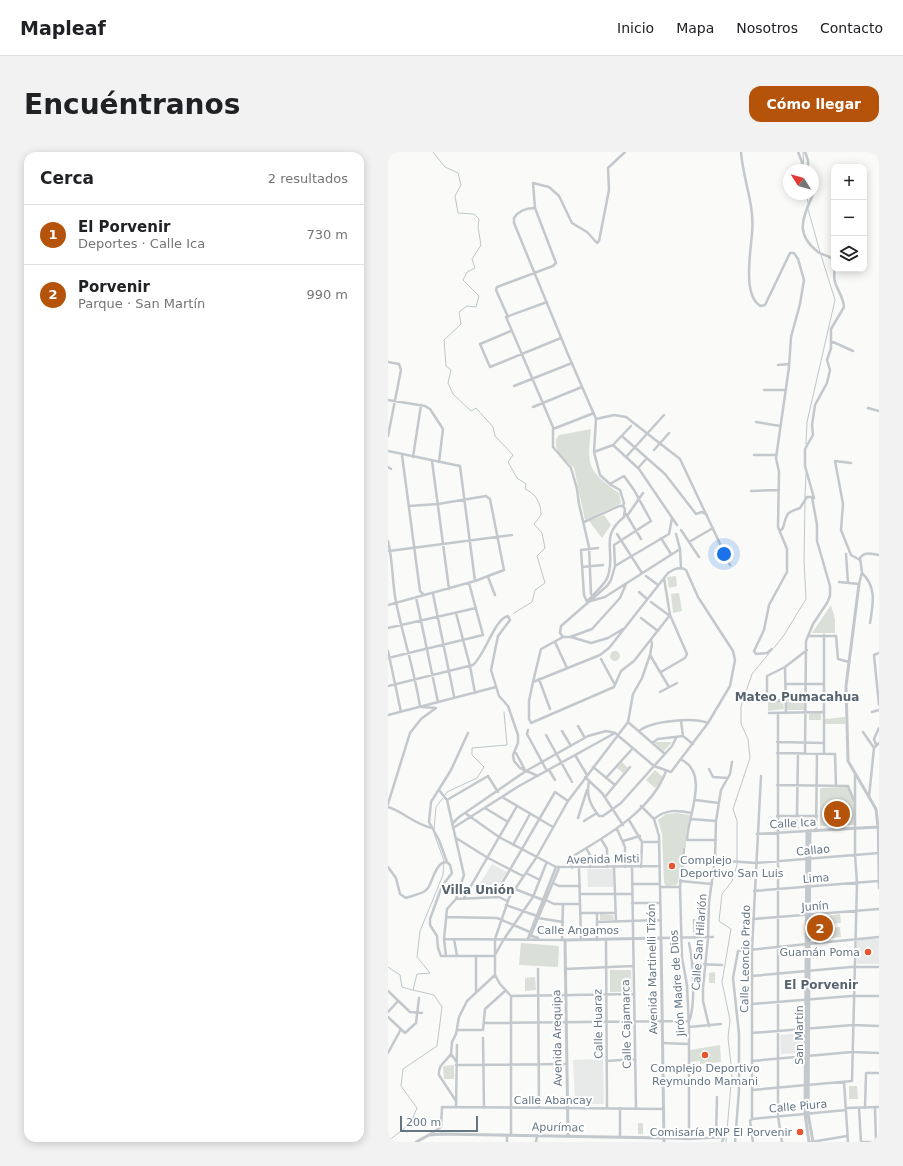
<!DOCTYPE html>
<html lang="es">
<head>
<meta charset="utf-8">
<style>
  :root { --surface:#fff; --page:#f2f2f2; --text:#202124; --muted:#757577; --line:#e0e0e0; --accent:#b45309 }
  body { margin:0; font-family:"DejaVu Sans",sans-serif; background:var(--page); color:var(--text) }
  .controls { position:absolute; right:12px; top:12px; display:grid; overflow:hidden; border-radius:8px; box-shadow:0 2px 10px #0003 }
  .controls button { width:36px; height:36px; display:grid; place-items:center; padding:0; border:0; border-bottom:1px solid var(--line); background:var(--surface); color:var(--text); font:20px sans-serif }
  .compass { position:absolute; left:395px; top:12px; width:36px; height:36px; border-radius:50%; background:var(--surface); box-shadow:0 2px 10px #0003; rotate:307deg }
  .scale { position:absolute; left:12px; bottom:10px; width:78px; box-sizing:border-box; padding-left:4px; border:2px solid #657683; border-top:0; font-size:11px; line-height:14px; white-space:nowrap; color:#657683; -webkit-text-stroke:3px #fff; paint-order:stroke }
  .you { position:absolute; left:336px; top:402px; width:14px; height:14px; margin:-10px; border:3px solid #fff; border-radius:50%; background:#1a73e8; box-shadow:0 0 0 6px #1a73e833 }
  .badge { display:grid; place-items:center; width:26px; height:26px; border-radius:50%; background:var(--accent); color:#fff; font-size:13px; font-weight:700 }
  .pin { position:absolute; translate:-50% -50%; border:2px solid #fff; box-shadow:0 1px 4px #0006 }
  .list { margin:0; padding:0; list-style:none }
  h2 { display:flex; justify-content:space-between; align-items:center; height:52px; margin:0; padding:0 16px; font-size:17px }
  h2 small { font-size:13px; font-weight:400; color:var(--muted) }
  .list li { display:grid; grid-template-columns:26px 1fr auto; gap:12px; align-items:center; box-sizing:border-box; height:60px; padding:0 16px; border-top:1px solid var(--line) }
  .list b { display:block; font-size:15px; white-space:nowrap }
  .list p { margin:0; font-size:13px; white-space:nowrap; color:var(--muted) }
  .list em { font-size:13px; font-style:normal; color:var(--muted) }
  .icon { flex:none; width:22px; height:22px; fill:none; stroke:currentColor; stroke-width:2; stroke-linecap:round; stroke-linejoin:round }
  .map { position:relative; flex:none; width:491px; height:990px; overflow:hidden; border-radius:12px }
  header { display:flex; align-items:center; gap:24px; box-sizing:border-box; height:56px; padding:0 20px; background:var(--surface); border-bottom:1px solid var(--line) }
  header strong { font-size:19px }
  nav { display:flex; gap:22px; margin-inline-start:auto; font-size:14px }
  .intro { display:flex; align-items:center; justify-content:space-between; box-sizing:border-box; height:96px; padding:0 24px }
  h1 { margin:0; font-size:28px }
  .button { padding:10px 18px; border-radius:12px; background:var(--accent); color:#fff; font-size:14px; font-weight:700 }
  main { display:flex; gap:24px; padding:0 24px }
  aside { flex:1; background:var(--surface); border-radius:12px; box-shadow:0 2px 10px #0003 }
  .map>svg:first-child { display:block }
</style>
</head>
<body>
<header>
<strong>Mapleaf</strong>
<nav><a>Inicio</a><a>Mapa</a><a>Nosotros</a><a>Contacto</a></nav>
</header>
<div class="intro"><h1>Encuéntranos</h1><a class="button">Cómo llegar</a></div>
<main>
<aside>
<h2>Cerca<small>2 resultados</small></h2>
<ul class="list">
<li><span class="badge">1</span><div><b>El Porvenir</b><p>Deportes · Calle Ica</p></div><em>730 m</em></li>
<li><span class="badge">2</span><div><b>Porvenir</b><p>Parque · San Martín</p></div><em>990 m</em></li>
</ul>
</aside>
<div class="map">
<svg width="491" height="990" viewBox="0 0 491 990">
  <rect width="100%" height="100%" fill="#fafaf8"/>
  <path fill="#e8e9e9" d="M104,712l15,8 -14,21 -14,-8z
    M199,717h26v18h-25z
    M469,787h22v25h-22z
    M413,881l1,20 -21,1 -1,-19z
    M215,907l1,45h-29l-2,-44z"/>
  <path fill="#dadfd7" d="M203,277c-4,37 -4,41 28,64l2,10 -36,17 -11,-52 -15,-14 -3,-8v-7l3,-4z
    M216,363l7,10 -9,13 -13,-17z
    M288,424l1,10 -8,2 -2,-11z
    M291,441l3,18 -9,2 -2,-19z
    M443,453l4,14v14h-23z
    M222 504a5 5 0 1 1 10 0a5 5 0 1 1-10 0Z
    M380,550h15l1,7 -16,2z
    M399,550h18v8h-18z
    M421,560h12v8h-12z
    M457,565v7h-20v-5z
    M267,590h17l-8,9 -9,-8z
    M234,610l6,6 -5,5 -6,-5z
    M267,618l9,8 -9,10 -9,-8z
    M460,635l6,17v21l-34,1v-38z
    M289,661l13,2 -4,19v14h-3l-5,35 -2,2 -10,1 -2,-3 -2,-49 -4,-14 8,-6z
    M415,666h12v6h-12z
    M410,667l1,10 -18,1v-10z
    M212,762l13,1 1,5h-14z
    M452,762l1,9 -14,1 -1,-8z
    M437,764l1,9 3,3 11,-1 1,10 -30,3v-22z
    M133,791l38,3 -1,21 -39,-2z
    M222,818h21l1,22h-22z
    M327,820v11h-6v-10z
    M147,825l1,13 -11,1v-13z
    M332,893l1,17 -21,2v-3l-10,1v-12z
    M66,913v14h-10l-1,-13z
    M461,934h8l1,13h-9z
    M250,971h5v11h-5z"/>
  <g fill="none" stroke-linecap="round" stroke-linejoin="round">
    <path stroke="#bbc7cb" stroke-width="1" d="M45,0l12,15 13,6 3,12 -6,11 3,17 16,1 5,5 -1,8 3,18 -9,14 3,9 -8,4 -4,8 16,16 -3,11 -9,-1 -8,6 2,12 -17,16 2,26 5,4 -3,13 5,11 18,17 5,-3 17,19 2,9 18,19 -5,7 9,16 9,6 -1,5c11,5 16,14 16,26l-7,9 8,9 3,15 -8,8 8,27 -10,7 -3,12 -18,11
      M415,0l1,18
      M419,42l1,9
      M420,57l12,43
      M418,292l1,-22 28,-122 -14,-45
      M417,346l1,-24
      M386,496l10,-13 22,-36 -2,-38 1,-59
      M57,643l2,-3 30,-14 7,-11 -12,-12v-7l35,-3 -3,-33
      M46,678l2,-23 7,-9
      M0,815l12,8 2,12 10,3
      M0,989l22,-17 7,-16 -16,-22 2,-17 34,-23 5,-39 -8,-12 -21,-5 4,-16 13,-1 -13,-16 3,-26 23,-56 1,-14 -10,-28
      M338,990l6,-69 -4,-35 2,-18 -8,-38 9,-53 -12,-8 3,-27 10,-13 5,-16v-44l-4,-12 17,-51 -2,-19 -7,-15v-18l11,-32 19,-23"/>
    <path stroke="#c3c8cc" stroke-width="2.5" d="M353,0c2,28 14,53 11,81 -1,17 -10,64 9,73l4,-1 25,-52h4l4,6 6,21 -4,24 -9,33 -2,30 -13,91 3,14 -1,55 9,22v23l-18,33 -5,25 -10,21 2,3 11,-1 5,-4
      M410,0l4,10 1,8
      M417,0l3,8v10
      M425,34v8
      M425,42c-10,24 -19,39 5,58 6,4 12,3 16,9
      M147,56c-9,0 -16,2 -21,10v5l53,129 29,67 -2,33 6,23 11,10 9,5 4,13 -1,3 2,3 -1,8c-25,20 -8,34 -16,59 -3,10 -16,18 -21,26
      M447,117c-4,17 8,23 9,38l-13,22v12l22,10
      M159,150l-41,15 47,110v20l18,21 6,21 2,15 10,43 2,47
      M120,165l-12,-27 1,-3 56,-21 3,-3 -21,-55 -2,-25 16,4 10,9 13,27 15,9 10,11 2,-2 10,-51 -1,-22 17,-16
      M123,179l-31,13 10,23 71,-29
      M0,210l11,2 2,6 -13,66
      M390,213l11,-1
      M126,234l58,-23
      M376,238h22
      M0,248l37,6 5,3 13,20 -4,33
      M145,255l49,-20
      M480,256l11,3
      M208,267l18,-4 12,2 54,42 50,106
      M368,270l24,4
      M165,277l41,-16
      M235,285l42,37 31,40 6,-2 5,3
      M225,293l26,24 38,56
      M266,298l15,-17
      M0,299l72,15 15,115
      M206,300l19,-7 18,-19
      M14,303l18,136 4,4
      M366,303h22
      M25,305l8,-52
      M238,305l38,-42
      M44,309l17,128
      M463,311l-16,-2 8,43 -2,26 10,25 9,5
      M0,315l3,2
      M250,316l9,-10
      M222,332l14,-8 10,14 17,31 -37,24 1,21
      M363,339l28,-1
      M426,346l-9,-32v-17l8,-14 -1,-10 3,-20 12,-22 3,-13 -3,-10 4,-12v-7
      M238,362l15,25
      M239,364l16,-23
      M196,370l35,-16h4
      M293,378l18,27
      M393,378l2,-2c4,-14 2,-15 17,-20l7,-11h5l5,28v16l13,45v10l-3,7 -14,21 -7,17 -1,113
      M229,382l25,39
      M288,382l4,15 1,19
      M273,386l10,16
      M0,389c5,20 4,41 8,61 7,35 19,70 24,105
      M301,390l24,-14
      M1,399l123,-16
      M458,402l2,29
      M194,415l21,-2
      M474,421c15,14 11,31 8,50
      M258,424l12,9
      M100,425l7,18
      M451,430l20,2 3,-12 -2,-14c5,-7 11,-4 19,-3
      M251,440l8,7
      M45,442l21,102
      M28,445l22,105
      M199,450l18,-5 75,-48
      M199,450l-3,-7 -3,-45 17,-2
      M263,450l19,14
      M0,453l87,-24 29,-11 -14,-71 -4,-3 -48,8 -29,2
      M68,461l14,53 5,27
      M253,466l17,13
      M0,476l88,-20
      M436,483v119
      M421,484h27l2,23 11,3
      M175,485l-3,-4 1,-7 46,-40 4,-6 4,-14 54,-32 3,-16
      M183,485l20,6 17,-5 15,-9
      M167,490l12,26
      M0,499l13,61
      M491,501l-5,2 5,50
      M262,503l19,32
      M0,506l95,-23 -14,-52
      M213,507l14,26
      M397,515l1,46
      M273,520l24,-14 2,-4 -17,-39 -6,-37
      M151,527l11,30
      M145,530l8,-33 22,-12h7l22,-8 28,-31 6,-14
      M398,532h38
      M0,534l85,-21c12,-10 22,-47 35,-49l2,4 -12,16 -7,34 8,26 9,10 10,29v8l-5,12 1,6 6,7 18,8
      M272,540l17,-9
      M379,549v-25l18,-9 22,-17
      M370,550l48,-4
      M484,560l7,-2
      M381,561l55,-1
      M390,561v403l4,26
      M0,563l108,-28
      M293,569l2,15 10,8
      M240,570l37,32
      M190,574l7,12
      M140,578l-1,4 20,37
      M174,579l9,15
      M251,579c12,-10 54,-14 69,-8
      M475,580l11,16
      M158,583l26,47
      M389,590l47,1
      M264,591l6,-4 25,-3
      M488,593l-2,-6 5,-11
      M486,596l5,-5
      M128,601l9,17
      M389,601l58,1 1,32
      M187,603l12,20
      M294,608c28,14 5,58 5,80h29
      M205,615l22,18
      M321,617l4,8 15,1
      M161,618l6,10
      M197,625l17,16 21,32
      M218,626l27,-30
      M201,629c-3,14 1,24 10,35h4l18,-13 51,-57 4,-8
      M389,633l71,1 6,15
      M51,638l8,10 17,75 -8,24 -9,10 -3,30 2,17
      M114,645l51,30
      M217,645l25,-30
      M481,645l5,-49
      M59,648l41,-24 10,16
      M307,648l24,3
      M0,652l22,-71 11,-14 15,-11 -14,-1
      M253,654l13,13 5,17 2,102 52,-1
      M0,655c16,5 26,17 44,21
      M97,656l23,14
      M77,661l34,24 57,30 104,-1
      M389,664h40
      M409,664l1,-63
      M190,666l9,-28
      M266,667c12,-10 23,-9 38,-6
      M303,667l25,2
      M241,668l13,22 -1,25
      M196,669l13,-8
      M64,672l7,-7 67,-46 62,-35 18,-5 9,2 39,33 17,6 37,-49 22,-37 5,-26 -2,-9 -35,-54 -12,-27c-6,-4 -12,-1 -18,3l-59,75 -9,7 -67,27 -4,19v18l2,4 83,-36 7,-16 13,-10 36,-46
      M490,675l1,61
      M65,676l66,-42 96,-53
      M229,677l8,18v20
      M428,679l1,-77
      M369,682l50,-3
      M68,686l32,20 35,18
      M213,687l6,10v18
      M235,689l17,-5
      M254,690h17
      M125,693l17,-31
      M198,696l4,7v12
      M296,697l-4,38 2,71 5,27 2,42v108l-3,3
      M295,706l73,5 123,-10
      M59,710l-8,-22 -10,-18 2,-20 20,-32 17,-37
      M0,715l8,11 4,16 6,4c6,-2 14,-4 19,-7 8,-5 6,-19 17,-28l5,-1 3,3 2,8 -10,13 -12,33v6l7,11 1,12 3,8h54
      M226,715l2,54
      M244,715l4,241
      M184,716v-8l3,-5c33,-20 77,-45 91,-84
      M191,716l2,72
      M138,721l14,7
      M292,729l32,3
      M165,731l6,3h21
      M244,732h28
      M272,735h20
      M127,737l28,11
      M366,739l124,-10
      M192,742h52
      M106,745l61,-105 13,9
      M76,746l53,-92
      M68,747l43,-2 8,4
      M158,748l8,4h26
      M244,751h28
      M118,753l31,11
      M192,761h35
      M58,765l51,1 33,14
      M150,766l25,4
      M365,767l126,-10
      M306,768l1,18
      M209,770l64,-2
      M142,781l26,-66
      M141,783l9,3
      M140,786l3,-3 28,-67
      M56,787l121,1
      M66,787l3,17
      M218,787l1,169
      M174,788l1,-36
      M209,788v-27
      M107,803l9,-16 29,-42 13,-33
      M88,804v35
      M305,812l29,1
      M150,817l1,139
      M177,817l68,-3
      M364,824l99,-9h28
      M0,839l22,21 12,1
      M123,844l-11,-12 -5,-9v-36l14,-41 27,-40 32,-57 60,-79 5,-28 9,-16 8,-23 2,-11 -1,-4
      M123,844v139
      M123,844l123,-2
      M364,852l99,-8h28
      M0,860l10,-11
      M0,865l17,16 11,-10 3,-25
      M96,871l205,-2c7,-16 4,-60 0,-78
      M321,874l-6,-25v-13l5,-50 1,-36 6,-43 1,-38 5,-31 9,-16 2,-12
      M301,875l32,-3
      M69,878h26l2,-21 20,-18
      M364,881l101,-8 26,1
      M95,886l1,70
      M275,891l25,1
      M0,901l13,-24
      M63,902l1,-12 4,-8 3,-17 8,-16 28,-26
      M219,909l28,-2
      M364,909l100,-9 27,1
      M68,913l111,-1
      M456,930l4,60
      M275,932l26,-1
      M364,938l100,-9 5,-198 -2,-29v-79
      M68,949l-17,-26c-1,-11 7,-13 12,-21l5,7
      M68,955l1,-62
      M232,956v29
      M458,956l33,-1
      M471,956l2,34
      M477,956l1,-35h13
      M487,956l1,34
      M364,967l94,-9
      M41,983l12,-8 1,-20 222,2
      M276,986l25,1 35,-2 -2,5
      M328,986l1,-41
      M119,990v-7
      M148,990l1,-6
      M347,990l4,-52v-56l-6,-56 5,-27 141,-14
      M365,990l-3,-21 2,-2v-170l9,-173
      M423,990l36,-6
      M475,990h16"/>
    <path stroke="#c3c8cc" stroke-width="3" d="M422,679l-2,283 5,28
      M180,984l-3,-196 96,-2 3,204
      M28,990l13,-7 12,-1 223,4
      M421,990l-4,-28 2,-283 71,-4 -2,-18 -28,-48 -2,-75 13,-102"/>
  </g>
  <g fill="#e4572e" stroke="#fff" stroke-width="1.5">
    <circle cx="284" cy="714" r="4"/>
    <circle cx="480" cy="800" r="4"/>
    <circle cx="317" cy="903" r="4"/>
    <circle cx="412" cy="980" r="4"/>
  </g>
  <g text-anchor="middle" stroke-width="4" stroke-linejoin="round" paint-order="stroke">
    <g font-size="11" fill="#657683" stroke="#fff">
      <text transform="translate(405 671) rotate(-3)" y="4">Calle Ica</text>
      <text transform="translate(425 698) rotate(-5)" y="4">Callao</text>
      <text transform="translate(215 707) rotate(-1)" y="4">Avenida Misti</text>
      <text transform="translate(428 726) rotate(-4)" y="4">Lima</text>
      <text transform="translate(427 754) rotate(-4)" y="4">Junín</text>
      <text x="190" y="782">Calle Angamos</text>
      <text transform="translate(311 790) rotate(-86)" y="4">Calle San Hilarión</text>
      <text transform="translate(357 807) rotate(-89)" y="4">Calle Leoncio Prado</text>
      <text transform="translate(264 817) rotate(-91)" y="4">Avenida Martinelli Tizón</text>
      <text transform="translate(289 831) rotate(-94)" y="4">Jirón Madre de Dios</text>
      <text transform="translate(210 872) rotate(-91)" y="4">Calle Huaraz</text>
      <text transform="translate(238 872) rotate(-91)" y="4">Calle Cajamarca</text>
      <text transform="translate(411 883) rotate(-90)" y="4">San Martín</text>
      <text transform="translate(169 886) rotate(-91)" y="4">Avenida Arequipa</text>
      <text x="165" y="952">Calle Abancay</text>
      <text transform="translate(410 954) rotate(-5)" y="4">Calle Piura</text>
      <text transform="translate(170 975) rotate(1)" y="4">Apurímac</text>
    </g>
    <g font-size="11" fill="#657683" stroke="#fff" text-anchor="end">
      <text x="292" y="712" text-anchor="start">Complejo<tspan x="292" dy="13">Deportivo San Luis</tspan></text>
      <text x="472" y="804">Guamán Poma</text>
      <text x="317" y="920" text-anchor="middle">Complejo Deportivo<tspan x="317" dy="13">Reymundo Mamani</tspan></text>
      <text x="404" y="984">Comisaría PNP El Porvenir</text>
    </g>
    <g font-size="12" font-weight="bold" fill="#57646e" stroke="#fff">
      <text x="409" y="549">Mateo Pumacahua</text>
      <text x="90" y="742">Villa Unión</text>
      <text x="433" y="837">El Porvenir</text>
    </g>
  </g>
</svg>
<div class="controls">
<button>+</button>
<button>−</button>
<button><svg class="icon" aria-label="layers" viewBox="0 0 24 24"><path d="M12 4l9 5-9 5-9-5zM3 14l9 5 9-5"/></svg></button>
</div>
<svg class="compass" viewBox="-18 -18 36 36"><path d="M0-13l5 13h-10z" fill="#e53935"/><path d="M0 13l5-13h-10z" fill="#757577"/></svg>
<div class="scale">200 m</div>
<div class="you"></div>
<div class="pin badge" style="left:449px;top:662px">1</div>
<div class="pin badge" style="left:432px;top:776px">2</div>
</div>
</main>
</body>
</html>
